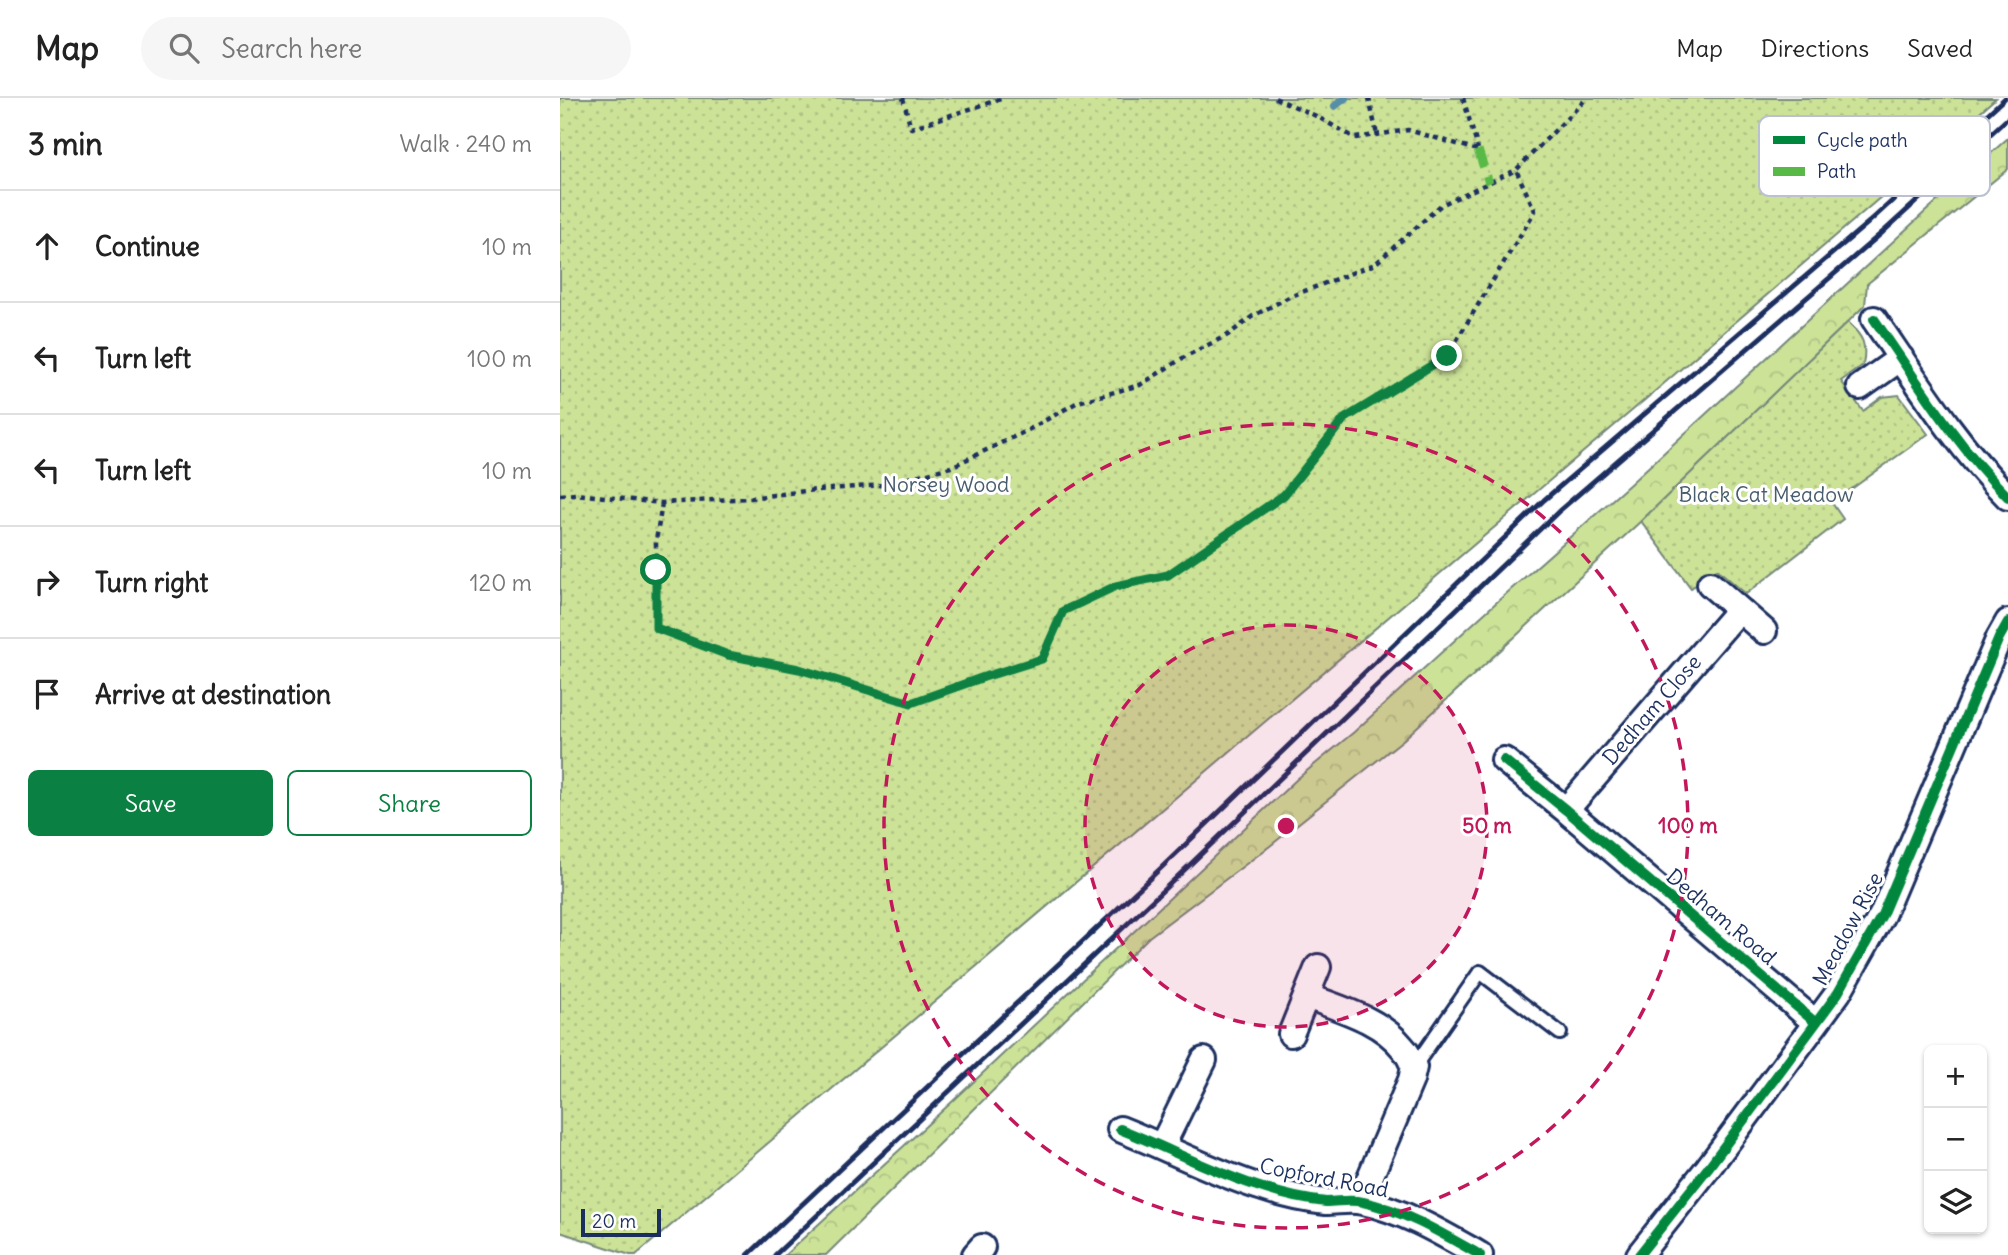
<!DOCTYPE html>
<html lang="en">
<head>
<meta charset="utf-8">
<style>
  :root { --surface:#fff; --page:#f6f6f6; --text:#222; --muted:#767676; --line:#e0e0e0; --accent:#0b8043 }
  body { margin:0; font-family:Delius,sans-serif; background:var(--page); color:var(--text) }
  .controls { position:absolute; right:21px; bottom:21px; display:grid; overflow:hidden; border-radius:10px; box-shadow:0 2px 5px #0004 }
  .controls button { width:63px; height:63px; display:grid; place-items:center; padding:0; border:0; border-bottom:2px solid var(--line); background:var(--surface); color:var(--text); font:35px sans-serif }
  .scale { position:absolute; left:21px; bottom:18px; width:80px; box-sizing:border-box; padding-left:7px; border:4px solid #1b2f5e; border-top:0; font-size:19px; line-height:24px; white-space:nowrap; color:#1b2f5e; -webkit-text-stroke:5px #fff; paint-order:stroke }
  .stop { position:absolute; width:21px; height:21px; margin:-16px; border:5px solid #0b8043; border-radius:50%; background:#fff }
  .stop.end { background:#0b8043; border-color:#fff; box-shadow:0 2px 7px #0008 }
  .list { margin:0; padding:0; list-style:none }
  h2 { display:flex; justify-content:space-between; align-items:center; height:91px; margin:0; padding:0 28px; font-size:30px }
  h2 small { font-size:23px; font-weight:400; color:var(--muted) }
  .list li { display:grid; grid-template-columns:46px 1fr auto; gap:21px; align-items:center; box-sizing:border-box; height:112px; padding:0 28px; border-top:2px solid var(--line) }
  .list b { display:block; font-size:26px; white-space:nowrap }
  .list em { font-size:23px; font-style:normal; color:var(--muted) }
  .actions { display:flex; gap:14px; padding:21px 28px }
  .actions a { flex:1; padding:16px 0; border:2px solid var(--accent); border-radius:10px; text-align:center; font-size:24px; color:var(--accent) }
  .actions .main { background:var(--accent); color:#fff }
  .icon { flex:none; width:38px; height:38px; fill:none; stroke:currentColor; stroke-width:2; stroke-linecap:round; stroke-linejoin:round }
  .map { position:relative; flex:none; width:1448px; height:1157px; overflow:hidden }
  header { display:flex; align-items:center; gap:42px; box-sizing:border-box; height:98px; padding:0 35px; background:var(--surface); border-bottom:2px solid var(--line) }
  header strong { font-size:33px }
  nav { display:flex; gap:38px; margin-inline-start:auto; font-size:24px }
  .search { width:490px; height:63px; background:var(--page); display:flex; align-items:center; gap:18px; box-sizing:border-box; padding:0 24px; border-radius:38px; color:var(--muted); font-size:26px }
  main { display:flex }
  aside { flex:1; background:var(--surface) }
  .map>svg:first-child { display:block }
</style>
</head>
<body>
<header>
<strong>Map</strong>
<div class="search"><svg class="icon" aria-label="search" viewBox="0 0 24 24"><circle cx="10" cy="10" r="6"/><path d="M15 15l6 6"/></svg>Search here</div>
<nav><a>Map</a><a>Directions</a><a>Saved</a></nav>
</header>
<main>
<aside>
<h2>3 min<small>Walk · 240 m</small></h2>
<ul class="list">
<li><svg class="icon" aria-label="ahead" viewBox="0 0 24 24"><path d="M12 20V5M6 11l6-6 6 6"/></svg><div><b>Continue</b></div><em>10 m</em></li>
<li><svg class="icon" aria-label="left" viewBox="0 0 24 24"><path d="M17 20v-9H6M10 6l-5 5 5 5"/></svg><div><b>Turn left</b></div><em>100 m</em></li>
<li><svg class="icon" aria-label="left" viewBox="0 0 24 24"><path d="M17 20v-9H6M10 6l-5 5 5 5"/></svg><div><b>Turn left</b></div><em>10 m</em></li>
<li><svg class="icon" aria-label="right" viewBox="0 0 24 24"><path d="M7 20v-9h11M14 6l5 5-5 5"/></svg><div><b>Turn right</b></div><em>120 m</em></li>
<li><svg class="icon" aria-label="arrive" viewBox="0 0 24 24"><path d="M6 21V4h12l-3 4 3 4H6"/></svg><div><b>Arrive at destination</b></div></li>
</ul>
<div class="actions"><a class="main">Save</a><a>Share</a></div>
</aside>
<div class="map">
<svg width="1448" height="1157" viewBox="0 0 1448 1157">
  <defs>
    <pattern id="forest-crowns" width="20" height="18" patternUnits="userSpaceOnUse" patternTransform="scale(1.75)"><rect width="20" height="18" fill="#cce297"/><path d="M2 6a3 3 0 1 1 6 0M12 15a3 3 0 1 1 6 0" fill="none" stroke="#afc285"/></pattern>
    <pattern id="park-dots" width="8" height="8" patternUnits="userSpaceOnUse" patternTransform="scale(1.75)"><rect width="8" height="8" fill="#cce297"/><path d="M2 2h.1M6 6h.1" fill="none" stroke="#afc285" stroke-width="1.8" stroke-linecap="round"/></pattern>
  </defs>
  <rect width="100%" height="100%" fill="#fff"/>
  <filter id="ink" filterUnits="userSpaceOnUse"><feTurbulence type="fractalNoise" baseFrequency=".0143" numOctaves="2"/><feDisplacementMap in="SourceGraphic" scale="14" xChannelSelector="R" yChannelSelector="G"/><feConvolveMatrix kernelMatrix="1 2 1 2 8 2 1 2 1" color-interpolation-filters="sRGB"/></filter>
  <g filter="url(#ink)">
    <path fill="url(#forest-crowns)" stroke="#74887a" stroke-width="2" d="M1448,40v31l-141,115 -2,21 -17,17 -207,199 -237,218 -134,107 -121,91 -323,318h-41l168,-154 344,-322 57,-47 145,-132 131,-116 295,-272z"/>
    <path fill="url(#park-dots)" stroke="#74887a" stroke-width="2" d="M0,0h1436l-342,294 -1018,863h-6l-70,-23z
      M1288,224c15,15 19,22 15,43l-22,16 22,30 19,-14 17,-2 29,39 -96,69 11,16 -97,75 -29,-25 -26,19 -50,-67z"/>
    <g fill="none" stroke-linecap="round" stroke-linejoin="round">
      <path stroke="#568ea8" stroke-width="8" d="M775,8l10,-8"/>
      <defs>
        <path id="lane" d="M854,969l66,-95 80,61"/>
        <path id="street" d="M1314,221c42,61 82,126 134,178
          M1300,289l41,-29
          M1150,486l54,47
          M944,662l62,50 250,213
          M1006,712l173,-200
          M747,898c33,13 73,23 96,52 5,5 8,13 11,19l-3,13 -51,121
          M731,936l27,-67
          M560,1031c48,19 94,44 143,59 18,6 45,12 63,14 12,0 25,-3 37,0 42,9 80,32 117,53
          M602,1048l42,-86
          M415,1157l7,-8
          M1079,1157l69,-87 108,-145 22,-30 44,-78 117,-277 9,-16"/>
      </defs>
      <use href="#lane" stroke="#1b2f5e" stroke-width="18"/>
      <use href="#street" stroke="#1b2f5e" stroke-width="30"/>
      <path stroke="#1b2f5e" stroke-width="4.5" stroke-dasharray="5 5" stroke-linecap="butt" d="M343,0l8,30 93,-30
        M715,0l39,17 41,23 53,-8 70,20
        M809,0l8,37
        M903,0l15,51
        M0,397l16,-1 86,9 88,-5 55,-7 77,-6 69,-18 77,-37 50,-28 62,-17 46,-29 42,-21 25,-19 36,-19 86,-33 66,-59 75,-35 71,-72
        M102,405l-6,38v86l72,28 71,14 112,34 73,-26 58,-18 21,-48 53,-25 52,-11 116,-80 60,-76 103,-63 88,-145 -19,-41"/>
      <use href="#lane" stroke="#fff" stroke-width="12"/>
      <use href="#street" stroke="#fff" stroke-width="24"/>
      <path stroke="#1b2f5e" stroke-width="5" d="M188,1157l413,-387 383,-368 325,-278 136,-124
        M215,1157l400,-376 384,-368 324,-279 125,-114"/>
      <path stroke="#58b947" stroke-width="9" stroke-dasharray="18 9" stroke-linecap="butt" d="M918,52l11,33"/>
      <defs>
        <path id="cycleway" d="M1314,221c42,61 82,126 134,178
          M944,662l62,50 250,213
          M560,1031c48,19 94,44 143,59 18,6 45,12 63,14 12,0 25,-3 37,0 42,9 80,32 117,53
          M1079,1157l69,-87 108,-145 22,-30 44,-78 117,-277 9,-16"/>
      </defs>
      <use href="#cycleway" stroke="#fff" stroke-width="15"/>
      <use href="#cycleway" stroke="#00873e" stroke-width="10"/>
    </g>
  </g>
  <g fill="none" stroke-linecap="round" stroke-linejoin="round" filter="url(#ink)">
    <path stroke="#0b8043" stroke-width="9" d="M96,472v58l72,27 71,14 112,34 73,-26 58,-18 21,-48 53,-25 52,-11 116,-80 60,-76 103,-63"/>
  </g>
  <circle cx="726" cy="728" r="201" fill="#c2185b" fill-opacity=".12"/>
  <g fill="none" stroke="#c2185b" stroke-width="3.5" stroke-dasharray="12 9">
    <circle cx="726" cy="728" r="201"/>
    <circle cx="726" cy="728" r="402"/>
  </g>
  <g text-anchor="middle" stroke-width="6" stroke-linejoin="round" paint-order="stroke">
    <g font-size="21" fill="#475c6c" stroke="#fff">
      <text x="386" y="394">Norsey Wood</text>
      <text x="1206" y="404">Black Cat Meadow</text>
    </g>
    <g font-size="21" fill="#1b2f5e" stroke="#fff">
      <text transform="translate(1092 612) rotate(-49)" y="7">Dedham Close</text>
      <text transform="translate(1161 819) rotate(40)" y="7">Dedham Road</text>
      <text transform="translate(1288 831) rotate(-62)" y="7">Meadow Rise</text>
      <text transform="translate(764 1080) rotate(11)" y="7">Copford Road</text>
    </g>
  </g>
  <rect x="1199" y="18" width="231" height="80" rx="10" fill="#fff" stroke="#bbc1cf" stroke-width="2"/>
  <rect x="1213" y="38" width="32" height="8" fill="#00873e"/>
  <rect x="1213" y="69" width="32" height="9" fill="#58b947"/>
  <g font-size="19" fill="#1b2f5e">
    <text x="1257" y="49">Cycle path</text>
    <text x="1257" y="80">Path</text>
  </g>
  <circle cx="726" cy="728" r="10" fill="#c2185b" stroke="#fff" stroke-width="3.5"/>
  <g font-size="21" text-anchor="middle" font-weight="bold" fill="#c2185b" stroke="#fff" stroke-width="6" stroke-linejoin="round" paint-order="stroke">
    <text x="927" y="735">50 m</text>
    <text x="1128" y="735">100 m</text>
  </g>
</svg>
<div class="controls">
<button>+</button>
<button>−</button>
<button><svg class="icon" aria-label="layers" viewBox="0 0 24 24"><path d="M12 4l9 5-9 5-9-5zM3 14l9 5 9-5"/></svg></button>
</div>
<div class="scale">20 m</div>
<div class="stop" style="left:96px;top:472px"></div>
<div class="stop end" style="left:887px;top:258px"></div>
</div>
</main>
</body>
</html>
